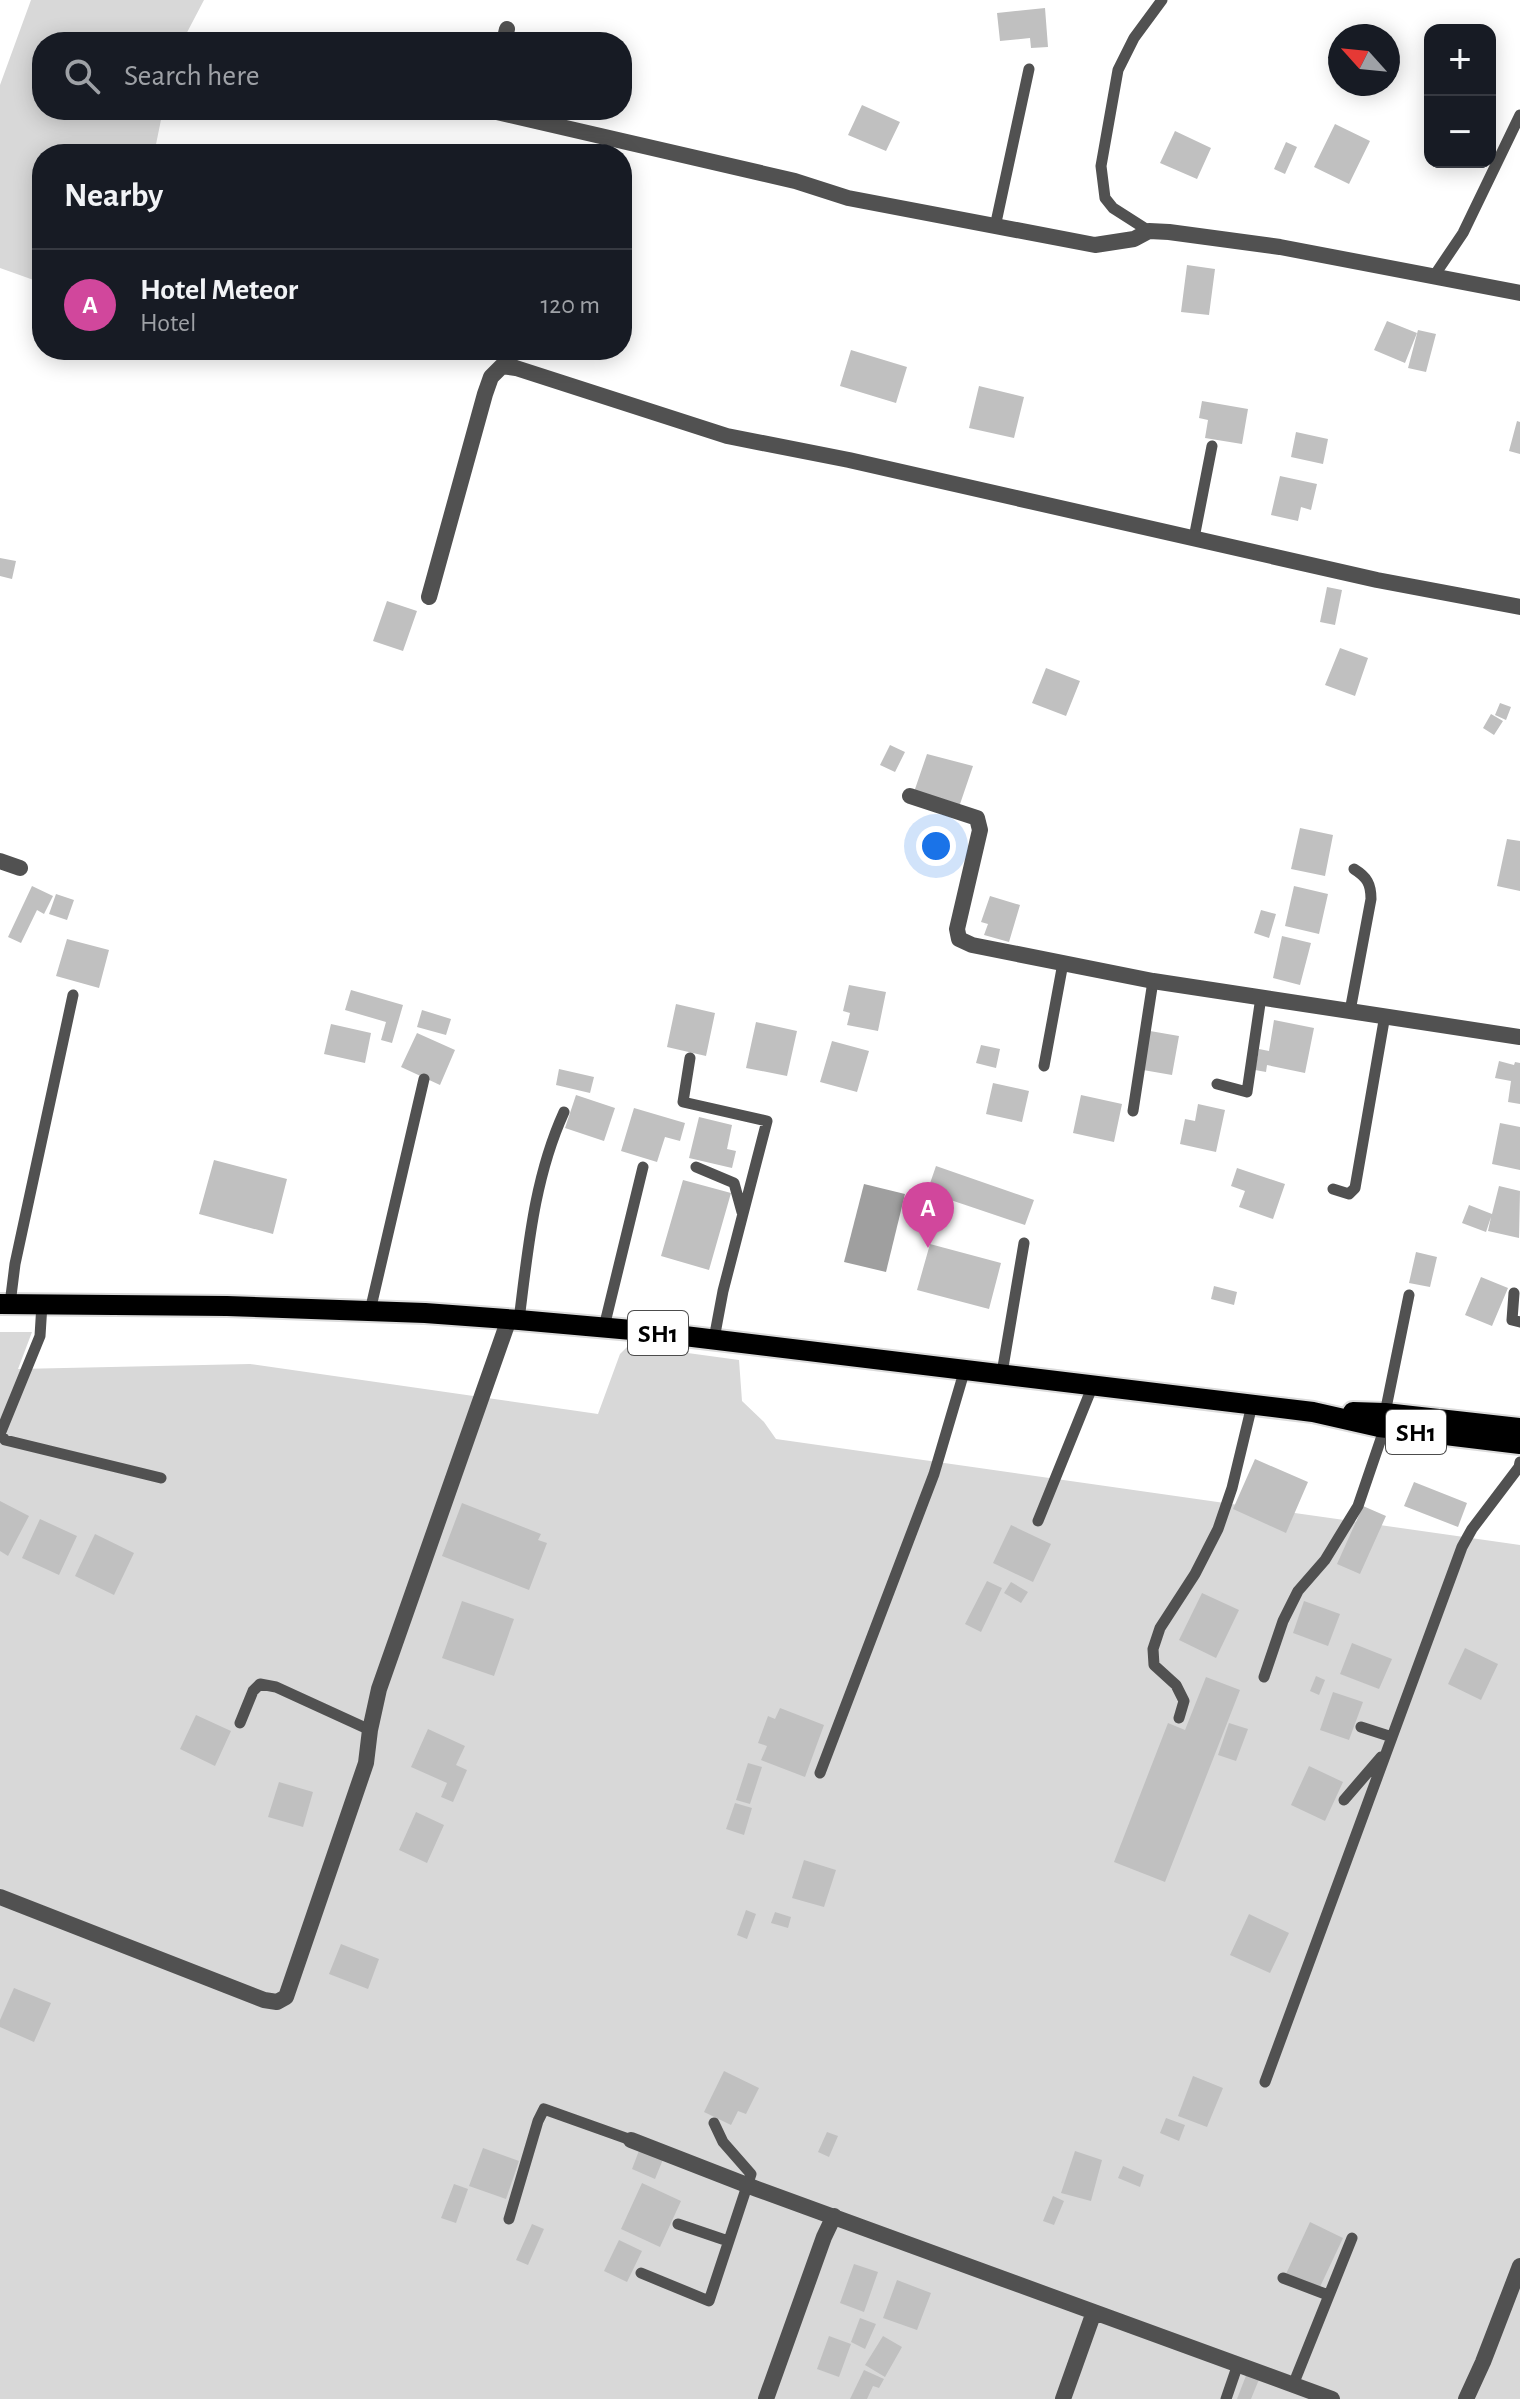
<!DOCTYPE html>
<html lang="en">
<head>
<meta charset="utf-8">
<style>
  :root { --surface:#171b24; --page:#242831; --text:#f1f3f6; --muted:#9ea1a6; --line:#363941; --accent:#b45309 }
  body { margin:0; font-family:"Alegreya Sans",sans-serif; background:var(--page); color:var(--text) }
  .controls { position:absolute; right:24px; top:24px; display:grid; overflow:hidden; border-radius:16px; box-shadow:0 4px 20px #0003 }
  .controls button { width:72px; height:72px; display:grid; place-items:center; padding:0; border:0; border-bottom:2px solid var(--line); background:var(--surface); color:var(--text); font:40px sans-serif }
  .compass { position:absolute; left:1328px; top:24px; width:72px; height:72px; border-radius:50%; background:var(--surface); box-shadow:0 4px 20px #0003; rotate:297deg }
  .you { position:absolute; left:936px; top:846px; width:28px; height:28px; margin:-20px; border:6px solid #fff; border-radius:50%; background:#1a73e8; box-shadow:0 0 0 12px #1a73e833 }
  .badge { display:grid; place-items:center; width:52px; height:52px; border-radius:50%; background:var(--accent); color:#fff; font-size:26px; font-weight:700 }
  .pin { position:absolute; translate:-50% -66px; filter:drop-shadow(0 2px 4px #0008) }
  .pin::after { content:''; position:absolute; top:42px; width:28px; height:24px; background:inherit; clip-path:polygon(0 0,100% 0,50% 100%) }
  .list { margin:0; padding:0; list-style:none }
  h2 { display:flex; justify-content:space-between; align-items:center; height:104px; margin:0; padding:0 32px; font-size:34px }
  h2 small { font-size:26px; font-weight:400; color:var(--muted) }
  .list li { display:grid; grid-template-columns:52px 1fr auto; gap:24px; align-items:center; box-sizing:border-box; height:112px; padding:0 32px; border-top:2px solid var(--line) }
  .list b { display:block; font-size:30px; white-space:nowrap }
  .list p { margin:0; font-size:26px; white-space:nowrap; color:var(--muted) }
  .list em { font-size:26px; font-style:normal; color:var(--muted) }
  .icon { flex:none; width:44px; height:44px; fill:none; stroke:currentColor; stroke-width:2; stroke-linecap:round; stroke-linejoin:round }
  .map { position:relative; flex:none; width:1520px; height:2399px; overflow:hidden }
  .search { position:absolute; background:var(--surface); box-shadow:0 4px 20px #0003; left:32px; top:32px; width:600px; height:88px; display:flex; align-items:center; gap:20px; box-sizing:border-box; padding:0 28px; border-radius:32px; color:var(--muted); font-size:30px }
  .panel { position:absolute; background:var(--surface); box-shadow:0 4px 20px #0003; left:32px; top:144px; width:600px; height:216px; border-radius:32px }
  .map>svg:first-child { display:block }
</style>
</head>
<body>
<div class="map">
<svg width="1520" height="2399" viewBox="0 0 1520 2399">
  <rect width="100%" height="100%" fill="#fff"/>
  <path fill="#d8d8d8" d="M31,0h173l-22,42h-140v68h121l-9,44h-112v129l-42,-15v-183z
    M0,1332h32l-14,37 232,-5 348,50 22,-60 9,-9 110,15 3,41 22,21 12,17 744,106v854h-1520z"/>
  <path fill="#9f9f9f" d="M864,1184l41,10 -19,78 -42,-10z"/>
  <path fill="#c0c0c0" d="M1045,8l3,39 -17,1 -1,-10 -30,3 -3,-28z
    M862,105l38,17 -14,29 -38,-16z
    M1335,124l35,17 -21,43 -35,-17z
    M1175,131l36,17 -14,31 -37,-16z
    M1286,142l11,5 -12,27 -11,-5z
    M1187,265l28,4 -6,46 -28,-3z
    M1387,321l30,12 -12,30 -31,-13z
    M1418,330l18,4 -10,38 -18,-4z
    M851,350l56,17 -11,36 -56,-17z
    M979,386l45,11 -10,41 -45,-10z
    M1202,401l46,8 -6,35 -37,-6 3,-18 -9,-2z
    M1517,421l3,1v32l-11,-3z
    M1296,432l32,7 -5,25 -32,-7z
    M1280,476l37,8 -6,26 -10,-3 -3,14 -27,-6z
    M0,558l16,3 -4,18 -12,-3z
    M1327,587l15,3 -7,35 -15,-3z
    M387,601l30,10 -14,40 -30,-10z
    M1340,648l28,10 -13,38 -30,-11z
    M1046,668l34,13 -14,35 -34,-13z
    M1500,703l11,4 -5,13 -11,-5z
    M1491,714l12,7 -9,14 -11,-7z
    M890,745l15,7 -10,20 -15,-7z
    M927,754l46,12 -14,41 -45,-15z
    M1300,828l33,7 -8,41 -34,-7z
    M1507,839l13,2v50l-23,-5z
    M32,886l21,10 -9,18 -7,-4 -16,33 -13,-6z
    M1294,886l34,8 -9,40 -34,-8z
    M56,894l18,6 -7,20 -18,-6z
    M990,896l30,9 -11,37 -25,-7 4,-11 -7,-2z
    M1261,910l15,4 -7,24 -15,-5z
    M1282,936l29,7 -11,42 -27,-7z
    M67,939l42,11 -10,38 -43,-12z
    M849,985l37,7 -8,39 -31,-6 3,-12 -7,-2z
    M351,990l52,15 -11,38 -11,-3 5,-18 -41,-12z
    M676,1004l39,9 -9,43 -39,-9z
    M422,1010l29,9 -5,16 -29,-8z
    M1274,1020l40,8 -9,45 -38,-8 -1,7 -11,-2 4,-21 10,2z
    M756,1022l41,9 -10,45 -41,-8z
    M331,1024l40,9 -6,30 -41,-9z
    M1150,1031l29,5 -7,39 -29,-5z
    M417,1033l38,17 -15,35 -39,-18z
    M832,1041l37,10 -12,41 -37,-10z
    M981,1045l19,4 -4,19 -20,-5z
    M1499,1061l15,4 1,-3 5,1v41l-12,-2 3,-21 -16,-3z
    M559,1069l35,8 -4,16 -34,-8z
    M993,1083l36,8 -7,31 -36,-8z
    M576,1095l39,13 -11,33 -39,-13z
    M1081,1095l41,9 -8,38 -41,-9z
    M1198,1104l27,6 -9,42 -36,-8 5,-25 10,2z
    M634,1108l51,15 -5,18 -15,-4 -8,25 -36,-11z
    M699,1117l33,8 -5,24 9,2 -4,17 -43,-10z
    M1500,1123l20,4v43l-28,-6z
    M214,1160l73,19 -14,55 -74,-20z
    M936,1166l98,34 -9,25 -98,-33z
    M1237,1168l48,16 -12,35 -34,-12 6,-16 -14,-5z
    M683,1180l48,13 -22,77 -48,-14z
    M1499,1186l21,5 -1,47 -31,-7 3,-14 -5,15 -24,-9 7,-18 23,9z
    M930,1244l71,19 -12,46 -72,-19z
    M1416,1252l21,5 -7,30 -21,-4z
    M1481,1277l27,11 -16,38 -27,-11z
    M1214,1286l23,6 -3,13 -23,-6z
    M1255,1459l53,23 -22,51 -53,-24z
    M1414,1482l53,21 -9,24 -54,-21z
    M0,1501l29,15 -21,40 -8,-5z
    M462,1503l79,31 -3,6 9,3 -18,47 -87,-34z
    M1363,1506l23,10 -26,58 -23,-10z
    M40,1519l37,17 -18,39 -37,-17z
    M1011,1525l40,19 -18,38 -40,-19z
    M95,1534l39,19 -20,42 -39,-19z
    M987,1581l15,7 -21,44 -16,-8z
    M1011,1582l17,10 -7,11 -17,-10z
    M1202,1593l37,17 -23,48 -37,-18z
    M462,1601l52,18 -20,57 -52,-18z
    M1304,1601l36,13 -12,32 -35,-13z
    M1352,1643l40,16 -13,30 -39,-15z
    M1465,1648l33,16 -17,36 -33,-16z
    M1316,1676l9,4 -6,15 -9,-4z
    M1206,1677l34,13 -75,192 -51,-20 54,-139 17,7z
    M1333,1692l30,10 -14,38 -29,-10z
    M780,1708l44,17 -19,52 -44,-17 6,-14 -9,-3 10,-27 7,3z
    M196,1715l35,16 -16,35 -35,-17z
    M1229,1723l19,6 -12,32 -18,-6z
    M428,1729l37,17 -9,19 11,5 -14,32 -12,-5 6,-14 -36,-16z
    M748,1763l14,4 -12,37 -14,-4z
    M1309,1766l34,16 -18,39 -34,-16z
    M279,1782l34,10 -10,35 -35,-10z
    M735,1803l17,5 -8,27 -18,-6z
    M416,1812l28,13 -17,38 -28,-13z
    M804,1860l32,10 -12,37 -32,-9z
    M746,1910l10,4 -9,25 -10,-4z
    M775,1912l16,5 -3,11 -17,-5z
    M1249,1914l40,19 -19,40 -40,-18z
    M341,1944l38,15 -11,30 -39,-15z
    M14,1988l37,15 -17,39 -34,-15v-7z
    M724,2071l35,17 -13,26 -8,-3 -7,14 -27,-13z
    M1193,2076l30,12 -16,39 -29,-11z
    M1166,2118l19,7 -6,16 -19,-8z
    M827,2132l11,4 -9,21 -11,-5z
    M483,2148l36,13 -13,38 -37,-13z
    M640,2148l24,9 -9,22 -23,-10z
    M1075,2151l27,9 -11,41 -30,-8z
    M1123,2166l21,9 -4,12 -22,-9z
    M642,2183l39,18 -21,46 -39,-18z
    M454,2184l14,5 -12,34 -15,-5z
    M1053,2196l11,5 -10,24 -11,-4z
    M1310,2222l33,16 -24,51 -33,-15z
    M532,2224l12,5 -16,36 -12,-5z
    M619,2240l23,11 -15,31 -23,-11z
    M854,2264l24,8 -14,40 -24,-9z
    M897,2280l34,13 -14,37 -34,-12z
    M860,2318l16,6 -11,25 -14,-7z
    M829,2336l22,8 -12,33 -22,-8z
    M883,2336l19,11 -17,30 -20,-12z
    M864,2370l20,9 -5,9 -6,-2 -6,13h-17z
    M1247,2373l13,4 -9,22h-14z"/>
  <g fill="none" stroke-linecap="round" stroke-linejoin="round">
    <defs>
      <path id="primary" d="M0,1304l227,2 198,7 94,7 124,11 670,81 66,15 141,17
        M1353,1412l32,1 135,15"/>
    </defs>
    <use href="#primary" stroke="#dbdbdb" stroke-width="24"/>
    <path stroke="#515151" stroke-width="11" d="M995,227l34,-158
      M1149,231l-36,-23 -8,-10 -4,-32 17,-96 16,-32 28,-38
      M1434,276l29,-43 57,-118
      M1194,538l18,-92
      M1350,1011l21,-112c0,-15 -4,-22 -17,-30
      M690,1058l-7,44 84,19 -44,170 -9,48
      M1044,1066l19,-103
      M1217,1084l30,8 14,-95
      M1133,1111l20,-130
      M696,1167l38,16 8,29
      M1333,1189l16,5 6,-6 30,-173
      M1514,1293l-2,27 8,2
      M10,1304l5,-40 58,-269
      M42,1304l-2,32 -40,98 5,6 156,38
      M370,1311l54,-232
      M519,1320c9,-71 15,-142 45,-208
      M604,1327l39,-160
      M1002,1373l22,-130
      M1385,1413l24,-118
      M1038,1521l55,-136
      M1264,1677l19,-56 15,-30 27,-31 33,-54 27,-79
      M1179,1718l5,-17 -8,-16 -22,-20 -1,-16 7,-21 35,-54 23,-45 14,-41 20,-83
      M240,1723l13,-32 7,-7 16,3 94,43
      M1361,1727l31,10
      M820,1773l114,-299 31,-105
      M1344,1800l37,-43
      M1265,2082l197,-535 10,-18 47,-62 1,-5
      M509,2219l29,-98 6,-12 87,31
      M678,2224l50,17
      M641,2273l68,28 42,-127 -28,-32 -9,-19
      M1283,2278l45,17
      M1293,2385l59,-147
      M1226,2399l12,-35"/>
    <path stroke="#515151" stroke-width="16" d="M504,42l3,-13
      M488,110l307,71 53,17 247,47 39,-6 15,-8 20,1 111,15 240,46
      M429,597l56,-203 6,-17 11,-11 14,2 211,68 122,24 528,120 143,27
      M910,796l67,22 3,12 -23,99 2,10 13,6 181,36 367,56
      M0,861l20,7
      M0,1897l264,103 13,2 9,-5 80,-234 4,-33 9,-41 130,-370
      M631,2140l126,49 575,210
      M766,2399l58,-162 10,-21
      M1063,2399l31,-87
      M1466,2399l17,-37 37,-96"/>
    <use href="#primary" stroke="#000" stroke-width="20"/>
  </g>
  <g text-anchor="middle" stroke-width="6" stroke-linejoin="round" paint-order="stroke">
    <g fill="#fff" stroke="#4c4c4c" stroke-width="2">
      <rect x="628" y="1311" width="60" height="44" rx="6"/>
      <rect x="1386" y="1410" width="60" height="44" rx="6"/>
    </g>
    <g font-size="26" font-weight="bold" fill="#000">
      <text x="658" y="1342">SH1</text>
      <text x="1416" y="1441">SH1</text>
    </g>
  </g>
</svg>
<div class="controls">
<button>+</button>
<button>−</button>
</div>
<svg class="compass" viewBox="-18 -18 36 36"><path d="M0-13l5 13h-10z" fill="#e53935"/><path d="M0 13l5-13h-10z" fill="#9ea1a6"/></svg>
<div class="you"></div>
<div class="pin badge" style="left:928px;top:1248px;background:#d1479c">A</div>
<div class="search"><svg class="icon" aria-label="search" viewBox="0 0 24 24"><circle cx="10" cy="10" r="6"/><path d="M15 15l6 6"/></svg>Search here</div>
<section class="panel">
<h2>Nearby<small></small></h2>
<ul class="list">
<li><span class="badge" style="background:#d1479c">A</span><div><b>Hotel Meteor</b><p>Hotel</p></div><em>120 m</em></li>
</ul>
</section>
</div>
</body>
</html>
